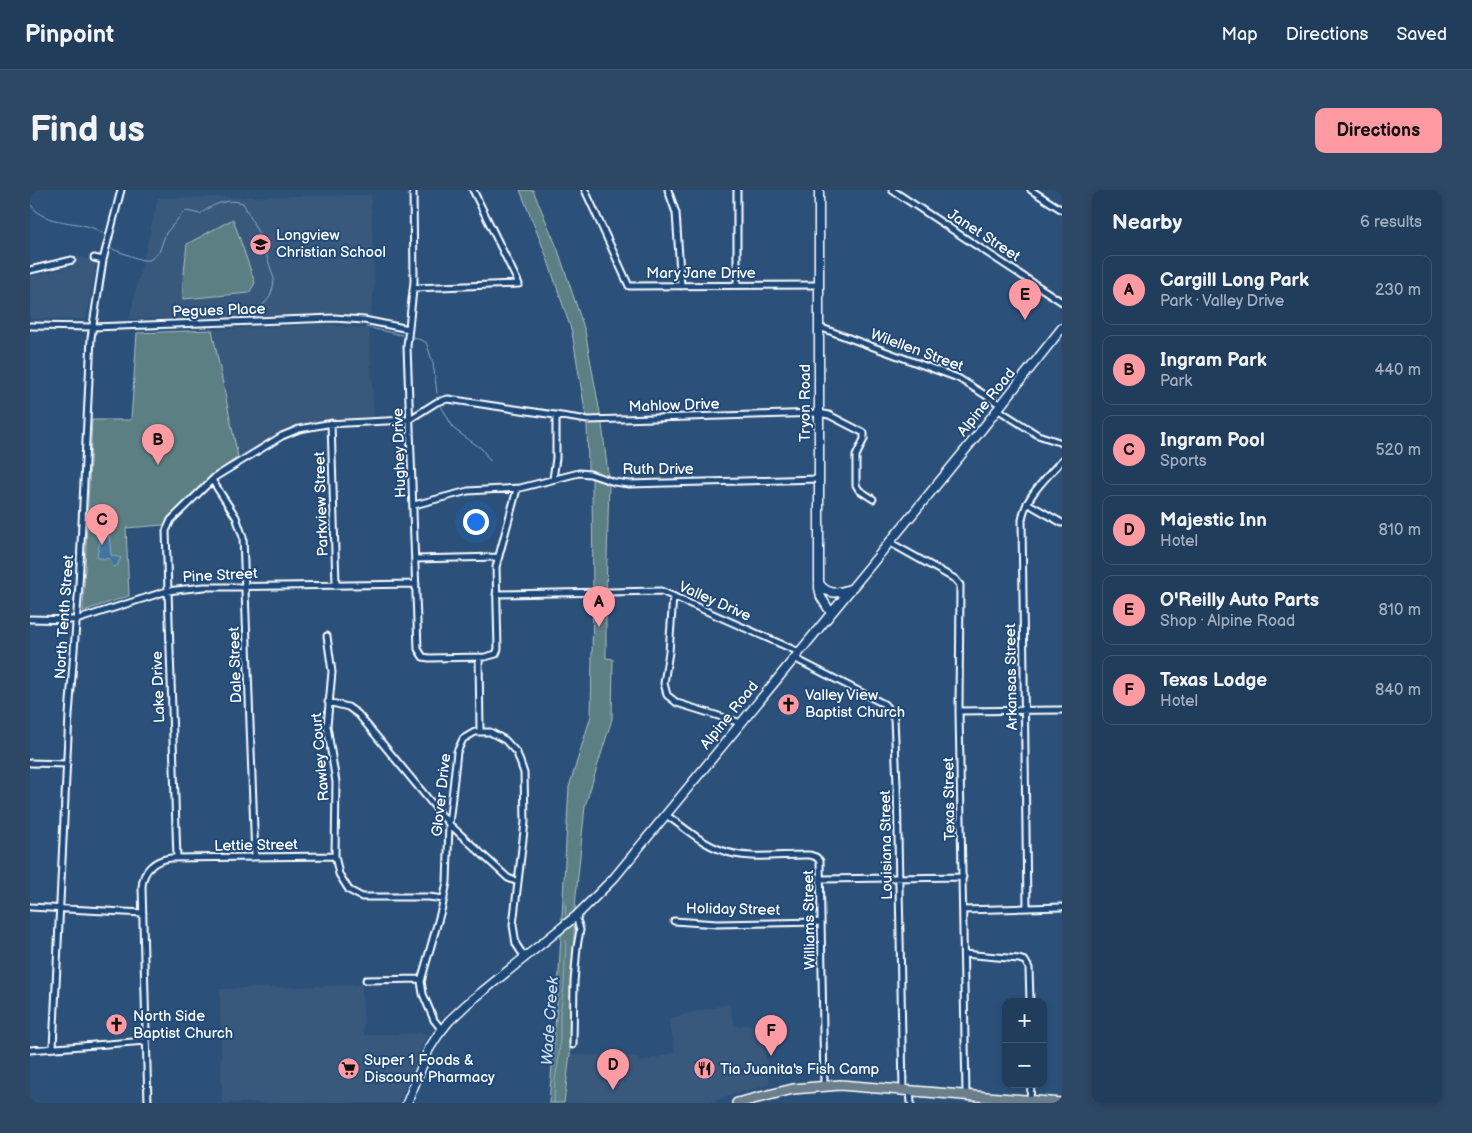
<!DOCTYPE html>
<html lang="en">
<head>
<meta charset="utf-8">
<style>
  :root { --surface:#203d5c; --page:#2d4865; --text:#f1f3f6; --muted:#a2aebb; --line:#3d5672; --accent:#ff9aa2 }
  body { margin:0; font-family:"Balsamiq Sans",sans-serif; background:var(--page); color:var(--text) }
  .controls { position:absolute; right:15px; bottom:15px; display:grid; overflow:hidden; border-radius:10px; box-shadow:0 2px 8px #0003 }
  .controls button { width:45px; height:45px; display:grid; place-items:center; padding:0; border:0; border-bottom:1px solid var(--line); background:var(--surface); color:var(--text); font:25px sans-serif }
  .you { position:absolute; left:445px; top:331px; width:18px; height:18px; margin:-12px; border:4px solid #fff; border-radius:50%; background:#1a73e8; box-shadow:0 0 0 8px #1a73e833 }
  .badge { display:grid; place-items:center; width:32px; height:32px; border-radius:50%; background:var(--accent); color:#111; font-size:16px; font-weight:700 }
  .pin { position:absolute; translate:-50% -41px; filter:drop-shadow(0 1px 2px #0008) }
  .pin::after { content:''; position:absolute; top:26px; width:18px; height:15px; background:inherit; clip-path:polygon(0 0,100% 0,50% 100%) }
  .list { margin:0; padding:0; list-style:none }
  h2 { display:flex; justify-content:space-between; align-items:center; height:65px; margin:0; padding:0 20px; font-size:21px }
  h2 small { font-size:16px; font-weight:400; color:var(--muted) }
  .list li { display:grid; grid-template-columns:32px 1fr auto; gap:15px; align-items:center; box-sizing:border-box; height:70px; margin:0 10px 10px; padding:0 10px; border:1px solid var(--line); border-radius:10px }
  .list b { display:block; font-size:19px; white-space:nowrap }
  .list p { margin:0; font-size:16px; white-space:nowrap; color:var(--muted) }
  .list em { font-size:16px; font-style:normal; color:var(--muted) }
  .map { position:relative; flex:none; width:1032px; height:913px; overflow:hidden; border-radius:10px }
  header { display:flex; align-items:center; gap:30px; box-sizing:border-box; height:70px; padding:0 25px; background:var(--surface); border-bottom:1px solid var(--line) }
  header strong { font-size:24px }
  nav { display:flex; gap:28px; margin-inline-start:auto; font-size:18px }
  .intro { display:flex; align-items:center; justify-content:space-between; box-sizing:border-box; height:120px; padding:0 30px }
  h1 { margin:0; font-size:35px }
  .button { padding:12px 22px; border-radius:10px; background:var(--accent); color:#111; font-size:18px; font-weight:700 }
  main { display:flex; gap:30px; padding:0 30px }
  aside { flex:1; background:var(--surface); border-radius:10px; box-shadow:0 2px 8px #0003 }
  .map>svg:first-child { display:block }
</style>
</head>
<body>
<header>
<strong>Pinpoint</strong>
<nav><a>Map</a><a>Directions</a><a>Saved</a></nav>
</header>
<div class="intro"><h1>Find us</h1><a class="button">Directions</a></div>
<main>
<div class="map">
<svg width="1032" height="913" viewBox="0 0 1032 913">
  <rect width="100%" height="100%" fill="#2b517a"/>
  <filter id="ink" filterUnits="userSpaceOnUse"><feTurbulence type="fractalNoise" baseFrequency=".02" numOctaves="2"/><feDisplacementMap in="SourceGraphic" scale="10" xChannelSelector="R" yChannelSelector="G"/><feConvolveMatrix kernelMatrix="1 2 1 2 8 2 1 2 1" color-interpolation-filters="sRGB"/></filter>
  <g filter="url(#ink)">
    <path fill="#39597b" d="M341,5l3,95 -4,28 -35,-4 -206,5 29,-121z
      M45,66l22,5 -11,58h-56v-42l42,-10z
      M292,134l47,5 5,88 -58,4 -23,5 -14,7 -41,24 -26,-127z
      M332,795l2,50 64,-2 -30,70h-176l-2,-114z
      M699,814l6,22 26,-2 9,60 -64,19h-142l6,-49 68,3v6l37,-11 -6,-34z"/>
    <path fill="#5c7f84" stroke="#aebfc2" d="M490,0h13l25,60 27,81 17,93 7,59 -3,113v62l7,1 -1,60 -27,87 -10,100 -5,148 -6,49h-15l9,-113 11,-203 22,-71 2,-120 -1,-117 -4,-10 -1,-46 -15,-91 -26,-77z
      M203,29l22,64 -6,10 -66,6v-16l4,-39z
      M182,140l26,127c-29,20 -52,41 -74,68l-38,3 3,68 -46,15 9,-191h39l6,-87z"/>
    <path fill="#41749e" stroke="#8dacc5" d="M71,346h8l2,19 10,3 -4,8 -4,1 -3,-8 -12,-1 -1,-2z"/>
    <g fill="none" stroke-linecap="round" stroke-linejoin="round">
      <path stroke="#8dacc5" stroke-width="1" d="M0,13c14,26 51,14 72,30
        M82,59l30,11h8l9,-8 7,-19 16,-19 5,-3 13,3c14,-10 26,-16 43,-11l18,35 13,41 -1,8 -3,10 -8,9 -12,6 -1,4
        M336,137l36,8
        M383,147l13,5 7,21 4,30
        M410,214l14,25 28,20 8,12
        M535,711l1,15
        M524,913l1,-23 3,-17 2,-21v-28l4,-27 2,-47"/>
      <defs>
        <path id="street" d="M383,0l1,91 -7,65 11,303 5,8 6,1 56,-1 11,-3 2,-5 -2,-82 21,-78
          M555,0l44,96 190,-1
          M638,0l8,23 5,73
          M707,0v95
          M862,0l170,112
          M1001,0l31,20
          M64,68l9,2
          M0,80l42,-10
          M384,98l105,-4 -46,-94
          M0,136l63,1 241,-9 30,2 45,9
          M789,137l139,51 43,27
          M967,219l41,26 24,8
          M301,233l5,161
          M523,289l3,-21v-43
          M182,290l24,37 7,20 12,320
          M997,313l35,20
          M384,315l54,-14 52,-3 59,-15 11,1 24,8 15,2 190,-5
          M859,352l66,37 5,6 -1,126 7,384
          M385,369l83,-2
          M466,404l165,-3 138,61
          M643,406l-4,56 -5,31 3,12 10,8 64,20
          M0,429l46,1 91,-29 37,-4 212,-3
          M297,446l5,36 -5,54 9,56 -1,74 4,18 10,16 13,7h67l15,2
          M449,467l1,74
          M764,468l90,46 7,8 3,7 3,65 6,306
          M298,512l20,5 10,7 91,110 59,54 10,4
          M929,521l103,-1
          M0,573l37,1
          M636,625c18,12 35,28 55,35 28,11 60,4 89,5l6,2 4,4 4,225
          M147,668l-11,-327 5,-11 44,-43 67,-41 17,-7 28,-5 79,-4 4,-1 27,-17 11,-3 140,21 231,-7 10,2 35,18v6l-8,17v29l3,5 14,9
          M791,689l142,-2
          M0,717l113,6
          M997,718l-5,-388c3,-24 25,-42 40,-60
          M933,720l99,-3
          M644,731l43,3 104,-2
          M934,764l55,5 6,2 4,7 1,34
          M336,790l56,-1
          M412,840l-8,-10 -11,-26 -2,-13 21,-74 5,-25 2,-58 8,-72 6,-13 12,-7h15l15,8 12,13 7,20 1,49 -12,103 3,19 9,14
          M543,855l1,-63 3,-35 3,-17 -4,-14
          M23,858l16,-333 10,-130 12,-247 12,-78 18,-70
          M0,860l116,-9
          M880,900l1,13
          M1000,910l1,-16
          M118,913l-6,-216c1,-17 12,-27 29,-29l164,-2"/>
        <path id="secondary" d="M789,0v398l2,9 10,16
          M789,393c8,12 18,11 31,6
          M377,913l22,-54 9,-14 11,-14 18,-17 109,-88 38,-38 357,-435 91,-115"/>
        <path id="primary" d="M707,913l56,-14 47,-4 222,18"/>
      </defs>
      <use href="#street" stroke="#fff" stroke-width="9"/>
      <use href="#secondary" stroke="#fff" stroke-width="11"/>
      <use href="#primary" stroke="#fff" stroke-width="12"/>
      <use href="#street" stroke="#1f4a7a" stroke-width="5"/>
      <use href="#secondary" stroke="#1f4a7a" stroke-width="8"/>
      <use href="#primary" stroke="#6b7e8b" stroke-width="9"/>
    </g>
  </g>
  <defs>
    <symbol id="school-disc" viewBox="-11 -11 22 22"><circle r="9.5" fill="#ff9aa2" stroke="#1f4a7a"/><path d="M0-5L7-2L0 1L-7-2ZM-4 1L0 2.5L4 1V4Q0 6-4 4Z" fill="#111"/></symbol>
    <symbol id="church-disc" viewBox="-11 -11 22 22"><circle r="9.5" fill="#ff9aa2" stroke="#1f4a7a"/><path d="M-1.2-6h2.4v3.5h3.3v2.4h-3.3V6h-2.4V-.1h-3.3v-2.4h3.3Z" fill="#111"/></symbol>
    <symbol id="supermarket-disc" viewBox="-11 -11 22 22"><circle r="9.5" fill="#ff9aa2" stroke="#1f4a7a"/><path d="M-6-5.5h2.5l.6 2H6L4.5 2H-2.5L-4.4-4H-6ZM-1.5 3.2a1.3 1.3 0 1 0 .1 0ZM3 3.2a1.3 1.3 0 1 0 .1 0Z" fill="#111"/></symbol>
    <symbol id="restaurant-disc" viewBox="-11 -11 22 22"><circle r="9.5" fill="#ff9aa2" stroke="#1f4a7a"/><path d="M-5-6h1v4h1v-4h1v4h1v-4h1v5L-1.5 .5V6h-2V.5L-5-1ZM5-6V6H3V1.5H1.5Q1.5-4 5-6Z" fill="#111"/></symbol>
  </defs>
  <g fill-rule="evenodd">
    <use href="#school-disc" x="218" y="42" width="25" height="25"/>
    <use href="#church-disc" x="746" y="502" width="25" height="25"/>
    <use href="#church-disc" x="74" y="822" width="25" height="25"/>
    <use href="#supermarket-disc" x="306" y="866" width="25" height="25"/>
    <use href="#restaurant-disc" x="662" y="866" width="25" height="25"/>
  </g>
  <g text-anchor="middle" stroke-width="4" stroke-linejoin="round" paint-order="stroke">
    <g font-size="15" fill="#fff" stroke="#1f4a7a" text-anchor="start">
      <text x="246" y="50">Longview<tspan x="246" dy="17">Christian School</tspan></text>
      <text x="775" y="510">Valley View<tspan x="775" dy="17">Baptist Church</tspan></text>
      <text x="103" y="831">North Side<tspan x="103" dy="17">Baptist Church</tspan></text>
      <text x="334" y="875">Super 1 Foods &amp;<tspan x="334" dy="17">Discount Pharmacy</tspan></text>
      <text x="690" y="884">Tia Juanita's Fish Camp</text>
    </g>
    <g font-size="15" fill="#fff" stroke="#1f4a7a">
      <text transform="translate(954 45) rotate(33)" y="5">Janet Street</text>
      <text x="671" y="88">Mary Jane Drive</text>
      <text transform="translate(189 120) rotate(-2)" y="5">Pegues Place</text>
      <text transform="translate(887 160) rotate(20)" y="5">Wilellen Street</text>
      <text transform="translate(956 212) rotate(-51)" y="5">Alpine Road</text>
      <text transform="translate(775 213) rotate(-90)" y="5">Tryon Road</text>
      <text transform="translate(644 215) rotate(-2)" y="5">Mahlow Drive</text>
      <text transform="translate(369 263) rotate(-92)" y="5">Hughey Drive</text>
      <text x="628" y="284">Ruth Drive</text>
      <text transform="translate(291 314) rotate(-92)" y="5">Parkview Street</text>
      <text transform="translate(190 385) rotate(-3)" y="5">Pine Street</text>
      <text transform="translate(685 411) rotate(24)" y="5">Valley Drive</text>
      <text transform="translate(34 427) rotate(-86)" y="5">North Tenth Street</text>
      <text transform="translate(205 475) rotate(-92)" y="5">Dale Street</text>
      <text transform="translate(981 487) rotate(-91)" y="5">Arkansas Street</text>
      <text transform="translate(128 497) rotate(-92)" y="5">Lake Drive</text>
      <text transform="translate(699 525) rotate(-51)" y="5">Alpine Road</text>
      <text transform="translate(290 567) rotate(-95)" y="5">Rawley Court</text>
      <text transform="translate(411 605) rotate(-84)" y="5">Glover Drive</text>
      <text transform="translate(919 609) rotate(-91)" y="5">Texas Street</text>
      <text transform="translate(226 655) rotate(-1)" y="5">Lettie Street</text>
      <text transform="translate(856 655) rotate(-91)" y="5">Louisiana Street</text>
      <text transform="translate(703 719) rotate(1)" y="5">Holiday Street</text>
      <text transform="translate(779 730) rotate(-91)" y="5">Williams Street</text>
    </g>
    <g font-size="16" font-style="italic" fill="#d0dce7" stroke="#1f4a7a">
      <text transform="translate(519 831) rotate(-86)" y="6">Wade Creek</text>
    </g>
  </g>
</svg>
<div class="controls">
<button>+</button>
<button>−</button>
</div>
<div class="you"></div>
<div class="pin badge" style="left:569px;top:437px">A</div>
<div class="pin badge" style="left:128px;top:275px">B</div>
<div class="pin badge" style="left:72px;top:355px">C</div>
<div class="pin badge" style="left:583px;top:900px">D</div>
<div class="pin badge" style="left:995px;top:130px">E</div>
<div class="pin badge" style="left:741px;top:866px">F</div>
</div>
<aside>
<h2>Nearby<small>6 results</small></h2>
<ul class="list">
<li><span class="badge">A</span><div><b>Cargill Long Park</b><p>Park · Valley Drive</p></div><em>230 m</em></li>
<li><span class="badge">B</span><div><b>Ingram Park</b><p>Park</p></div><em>440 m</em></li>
<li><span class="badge">C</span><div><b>Ingram Pool</b><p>Sports</p></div><em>520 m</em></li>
<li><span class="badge">D</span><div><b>Majestic Inn</b><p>Hotel</p></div><em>810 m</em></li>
<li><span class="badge">E</span><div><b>O'Reilly Auto Parts</b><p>Shop · Alpine Road</p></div><em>810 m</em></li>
<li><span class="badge">F</span><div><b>Texas Lodge</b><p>Hotel</p></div><em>840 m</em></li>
</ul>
</aside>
</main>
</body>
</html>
